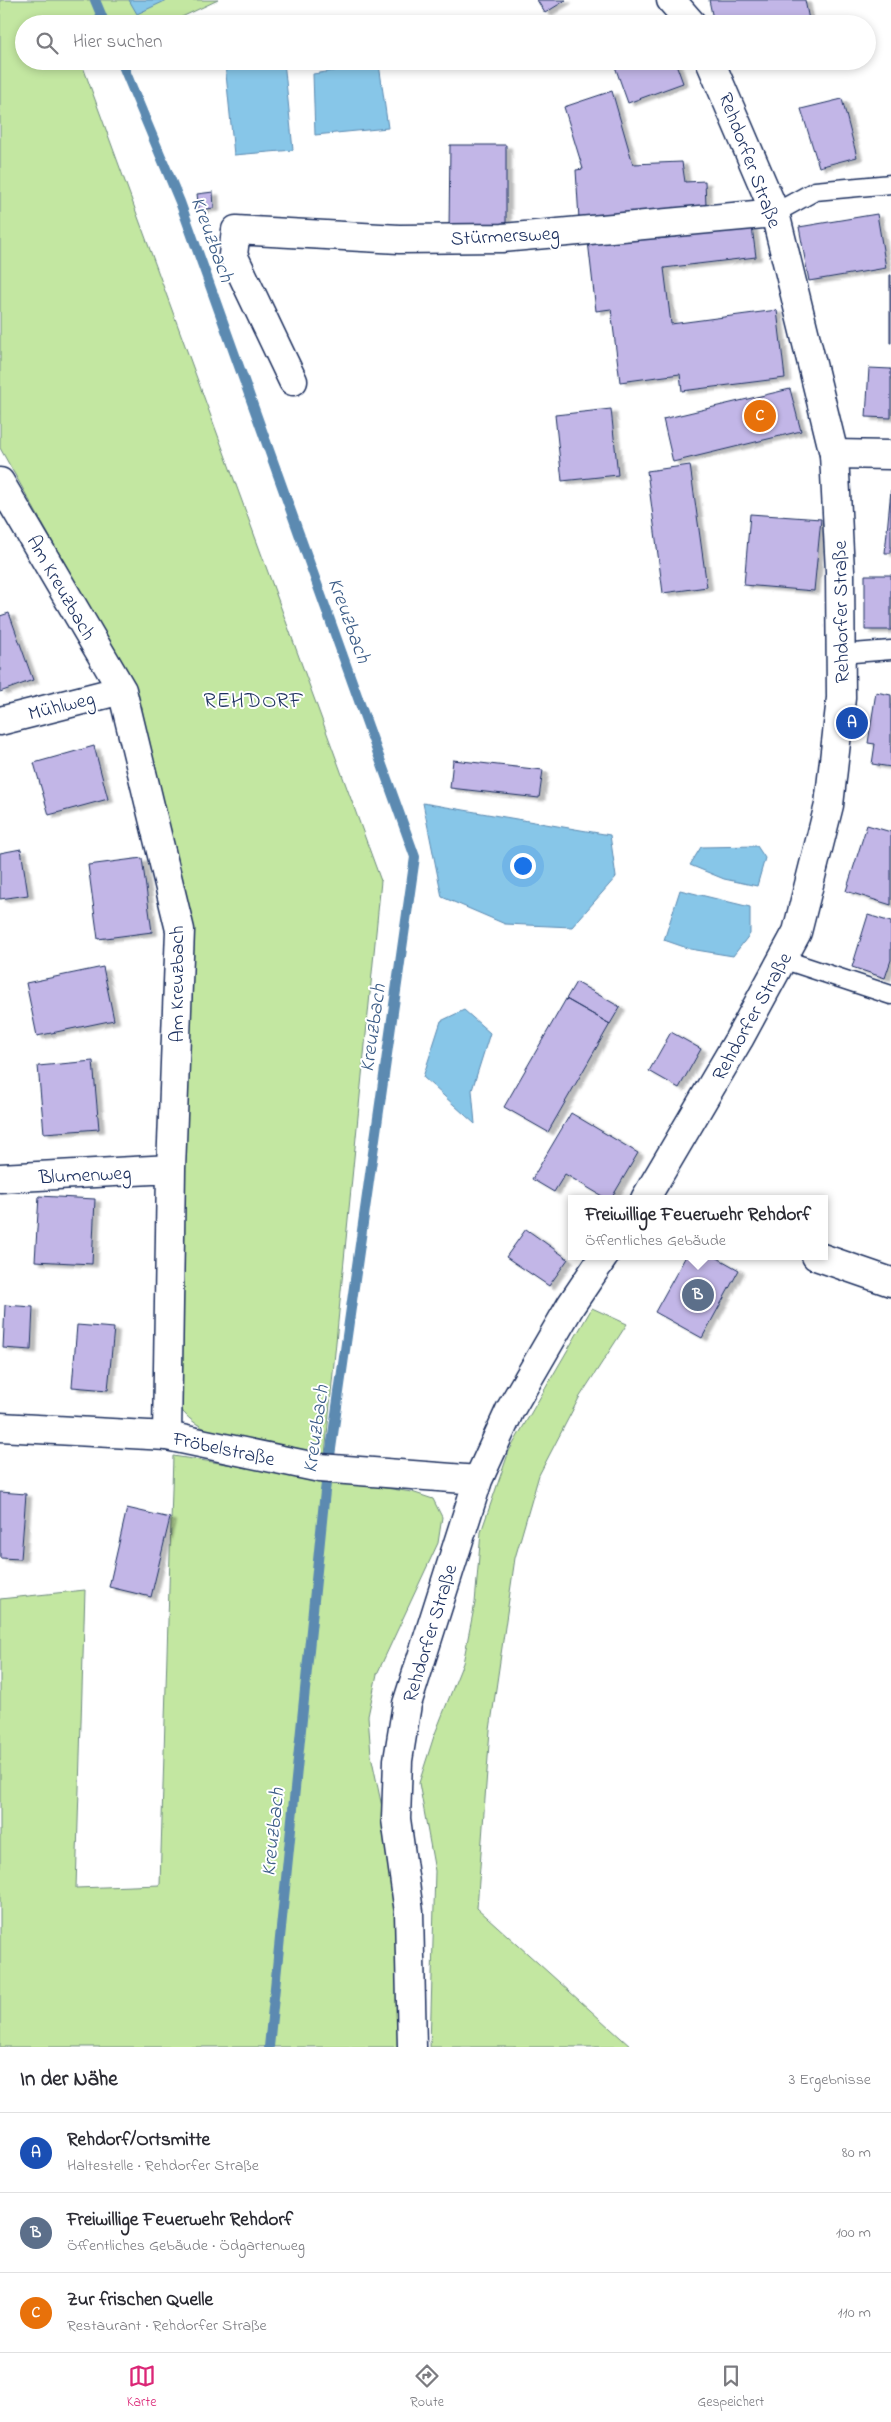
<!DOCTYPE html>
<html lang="de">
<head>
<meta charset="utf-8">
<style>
  :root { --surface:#fff; --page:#f2f2f3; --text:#2b2b33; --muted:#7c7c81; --line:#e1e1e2; --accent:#db2777 }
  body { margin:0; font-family:"Indie Flower",sans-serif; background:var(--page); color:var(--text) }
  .you { position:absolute; left:522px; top:865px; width:18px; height:18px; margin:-12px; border:4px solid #fff; border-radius:50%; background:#1a73e8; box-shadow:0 0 0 8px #1a73e833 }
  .badge { display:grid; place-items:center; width:32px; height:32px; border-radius:50%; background:var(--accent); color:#fff; font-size:16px; font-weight:700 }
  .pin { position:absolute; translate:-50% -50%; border:2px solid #fff; box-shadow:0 1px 5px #0006 }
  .popup { position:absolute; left:568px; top:1195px; width:260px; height:65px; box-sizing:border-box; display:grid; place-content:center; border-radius:0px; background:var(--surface); filter:drop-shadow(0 1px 4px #0005); font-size:16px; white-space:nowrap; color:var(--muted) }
  .popup b { font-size:19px; color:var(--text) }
  .popup::after { content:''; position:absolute; left:50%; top:100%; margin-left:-10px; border:10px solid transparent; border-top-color:var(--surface) }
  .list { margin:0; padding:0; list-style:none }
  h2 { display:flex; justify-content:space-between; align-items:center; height:65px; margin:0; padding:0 20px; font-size:21px }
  h2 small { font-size:16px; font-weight:400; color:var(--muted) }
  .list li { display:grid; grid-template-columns:32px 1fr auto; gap:15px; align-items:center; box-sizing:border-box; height:80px; padding:0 20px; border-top:1px solid var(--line) }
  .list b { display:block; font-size:19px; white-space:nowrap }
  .list p { margin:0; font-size:16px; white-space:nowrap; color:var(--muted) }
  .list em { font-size:16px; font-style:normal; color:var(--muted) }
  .icon { flex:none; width:28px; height:28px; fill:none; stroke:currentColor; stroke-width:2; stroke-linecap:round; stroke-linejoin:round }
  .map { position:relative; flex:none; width:891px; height:2047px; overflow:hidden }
  .search { position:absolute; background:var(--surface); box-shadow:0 2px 8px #0003; left:15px; right:15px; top:15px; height:55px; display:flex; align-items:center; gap:12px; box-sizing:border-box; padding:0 18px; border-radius:28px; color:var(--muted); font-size:19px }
  .sheet { height:305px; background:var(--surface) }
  nav { display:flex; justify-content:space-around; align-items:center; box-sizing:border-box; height:70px; border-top:1px solid var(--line); background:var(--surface); font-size:14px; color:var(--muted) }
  nav a { display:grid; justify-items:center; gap:2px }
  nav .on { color:var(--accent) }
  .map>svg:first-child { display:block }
</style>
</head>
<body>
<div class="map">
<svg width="891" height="2047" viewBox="0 0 891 2047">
  <defs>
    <filter id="shadow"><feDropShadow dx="5.5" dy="3" stdDeviation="1" flood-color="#0004"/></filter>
  </defs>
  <rect width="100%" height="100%" fill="#fff"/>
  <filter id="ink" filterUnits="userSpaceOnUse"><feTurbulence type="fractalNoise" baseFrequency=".02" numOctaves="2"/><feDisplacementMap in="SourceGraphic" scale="10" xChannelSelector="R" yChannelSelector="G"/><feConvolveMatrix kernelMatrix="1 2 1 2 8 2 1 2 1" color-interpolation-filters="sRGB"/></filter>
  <g filter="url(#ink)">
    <path fill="#c3e7a1" stroke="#6f8b80" d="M0,0h218l-51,24h-143v37h62l-4,3 299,817 -56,574c-39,-7 -115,-10 -142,-43 -3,-5 -6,-12 -9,-17l11,-474 -47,-227 -138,-246z
      M592,1308l35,16 -48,74 -40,77 -24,83 -25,172 -13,178 154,139h-201l5,-176 -16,-88 15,-47 29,-73 12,-60 6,-71 28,-81z
      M173,1456l239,36 21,7 9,18 -4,26 -61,131 -9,42 3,39 18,85 13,88 -1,119h-401v-448l85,-9 -9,298 84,-3z"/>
    <path fill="#87c6e8" stroke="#5c8ab1" d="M129,0h38l-30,14z
      M284,61l9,89 -59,5 -9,-91z
      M379,64l9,64 -73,7 -2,-61z
      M423,803l187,32 6,42 -44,50 -67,-3 -63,-27z
      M757,846l8,12 -8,28 -33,-7 -34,-14 11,-18z
      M680,890l70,17v27l-17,22 -43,-7 -26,-9z
      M464,1010l26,23 -18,57 3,34 -52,-47 18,-56z"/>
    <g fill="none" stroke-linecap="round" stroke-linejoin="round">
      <path stroke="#5c8ab1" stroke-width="10" d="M95,0l10,24
        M121,61l59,141 235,655 -90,634 -56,556"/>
    </g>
    <path fill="#c2b6e7" stroke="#1b2f5e" filter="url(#shadow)" d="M537,0h29l-21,13z
      M709,0h96l4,20 -18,4h-77z
      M613,61h62l8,22 -55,20z
      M612,91l21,73 49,-2 3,20 20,-1 1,25 -127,13 -3,-49 7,-1 -19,-62z
      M842,99l15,58 -38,10 -18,-58z
      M450,145h56v85h-57z
      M213,192l1,16 -15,2 -2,-16z
      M877,214l9,54 -77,13 -10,-54z
      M752,227l4,30 -92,11 7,56 106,-14 8,68 -103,13 -2,-17 -60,8 -9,-73 -15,2 -8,-70 69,-9 1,7z
      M890,275h1v68h-1z
      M869,368l22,1v49l-25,-1z
      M790,389l11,42 -128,31 -10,-43z
      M611,409l7,66 -56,6 -7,-66z
      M690,465l17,122 -44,6 -16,-122z
      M891,490v63h-6z
      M750,514l71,5 -7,72 -70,-6z
      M865,575h26v55h-26z
      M9,613l24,67 -33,12v-76z
      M876,692l15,3v72l-19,-3 3,-20 -7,-1z
      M94,746l14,53 -59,16 -15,-52z
      M453,760l90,10 -4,28 -89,-10z
      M867,825l24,7v73l-45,-14z
      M21,849l7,46 -28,4v-46z
      M142,858l10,74 -54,7 -10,-74z
      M868,915l23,7v38l-6,18 -33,-11z
      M103,967l11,53 -77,16 -11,-53z
      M576,982l44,25 -10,17 -44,-25z
      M566,999l44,25 -62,108 -44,-25z
      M671,1032l30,17 -22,39 -30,-17z
      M93,1061l6,68 -55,4 -6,-67z
      M571,1113l67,40 -27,46h-4l-42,-25 -11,18 -22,-13z
      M39,1196l56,3 -3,65 -57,-3z
      M526,1229l42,30 -19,27 -43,-29z
      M686,1256h28l25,14 -37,68 -47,-26z
      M5,1305l28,2 -2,43 -28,-2z
      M77,1325l37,3 -6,62 -36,-3z
      M0,1492l26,2 -5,65 -21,-1z
      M127,1508l43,10 -19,79 -42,-10z"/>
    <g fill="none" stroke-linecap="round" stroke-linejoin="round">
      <defs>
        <path id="lane" d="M775,213l40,-22 76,-7
          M841,654l50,-4
          M782,959l109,36"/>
        <path id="street" d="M293,381l-60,-126 3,-25 163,9 103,-1 273,-25
          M834,454l57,1
          M0,482l122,208 58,240 -9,239 -4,267
          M0,721l122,-31
          M0,1178l171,-9
          M816,1256l75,26"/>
        <path id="secondary" d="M671,0l21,24
          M645,1199l94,-160 58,-107 32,-127 12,-107 -1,-127 -6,-117 -59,-241 -65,-152
          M0,1427l167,9 153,32 158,12
          M412,2047l-3,-135 -13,-93 2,-59 9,-56 71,-224 32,-70 61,-105 33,-49"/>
      </defs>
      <use href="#lane" stroke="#1b2f5e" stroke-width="21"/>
      <use href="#street" stroke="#1b2f5e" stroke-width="31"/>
      <use href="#secondary" stroke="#1b2f5e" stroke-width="31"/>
      <use href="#lane" stroke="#fff" stroke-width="18"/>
      <use href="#street" stroke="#fff" stroke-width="28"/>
      <use href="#secondary" stroke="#fff" stroke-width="28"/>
    </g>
  </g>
  <g text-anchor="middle" stroke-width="4" stroke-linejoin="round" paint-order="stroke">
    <g font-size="20" fill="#1b2f5e" stroke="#fff">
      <text transform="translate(751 160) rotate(69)" y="7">Rehdorfer Straße</text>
      <text transform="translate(505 235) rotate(-3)" y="7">Stürmersweg</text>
      <text transform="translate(62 587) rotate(60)" y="7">Am Kreuzbach</text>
      <text transform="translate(840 612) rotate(-91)" y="7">Rehdorfer Straße</text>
      <text transform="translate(61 705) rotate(-14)" y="7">Mühlweg</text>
      <text transform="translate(176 984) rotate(-90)" y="7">Am Kreuzbach</text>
      <text transform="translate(751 1016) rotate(-61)" y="7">Rehdorfer Straße</text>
      <text transform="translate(85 1174) rotate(-3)" y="7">Blumenweg</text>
      <text transform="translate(224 1448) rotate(12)" y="7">Fröbelstraße</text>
      <text transform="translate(429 1633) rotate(-73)" y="7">Rehdorfer Straße</text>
    </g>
    <g font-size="21" font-style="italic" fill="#3b5c87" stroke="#fff">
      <text transform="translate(213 239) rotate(70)" y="7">Kreuzbach</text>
      <text transform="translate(350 620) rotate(70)" y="7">Kreuzbach</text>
      <text transform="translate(372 1028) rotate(-82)" y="7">Kreuzbach</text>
      <text transform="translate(315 1429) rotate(-82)" y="7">Kreuzbach</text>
      <text transform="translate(272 1832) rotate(-84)" y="7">Kreuzbach</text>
    </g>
    <g font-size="22" letter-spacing="1" fill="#1b2f5e" stroke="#fff">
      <text x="254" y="707">REHDORF</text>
    </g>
  </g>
</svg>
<div class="you"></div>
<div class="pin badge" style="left:852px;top:723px;background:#1a4fb4">A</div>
<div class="pin badge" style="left:698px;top:1295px;background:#5c6f8a">B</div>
<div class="popup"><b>Freiwillige Feuerwehr Rehdorf</b>Öffentliches Gebäude</div>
<div class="pin badge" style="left:760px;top:416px;background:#e8710a">C</div>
<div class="search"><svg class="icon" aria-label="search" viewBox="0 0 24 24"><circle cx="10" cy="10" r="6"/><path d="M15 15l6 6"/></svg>Hier suchen</div>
</div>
<section class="sheet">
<h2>In der Nähe<small>3 Ergebnisse</small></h2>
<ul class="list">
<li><span class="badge" style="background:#1a4fb4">A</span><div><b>Rehdorf/Ortsmitte</b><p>Haltestelle · Rehdorfer Straße</p></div><em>80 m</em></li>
<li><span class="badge" style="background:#5c6f8a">B</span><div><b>Freiwillige Feuerwehr Rehdorf</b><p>Öffentliches Gebäude · Ödgartenweg</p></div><em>100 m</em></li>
<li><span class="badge" style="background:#e8710a">C</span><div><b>Zur frischen Quelle</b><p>Restaurant · Rehdorfer Straße</p></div><em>110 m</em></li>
</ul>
</section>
<nav>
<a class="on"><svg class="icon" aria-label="map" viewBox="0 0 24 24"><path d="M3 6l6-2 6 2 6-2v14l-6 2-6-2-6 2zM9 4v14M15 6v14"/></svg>Karte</a>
<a><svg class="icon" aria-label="directions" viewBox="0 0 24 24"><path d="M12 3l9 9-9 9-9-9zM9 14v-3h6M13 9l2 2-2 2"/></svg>Route</a>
<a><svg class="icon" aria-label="saved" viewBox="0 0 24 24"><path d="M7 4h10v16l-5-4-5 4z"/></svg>Gespeichert</a>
</nav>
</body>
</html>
